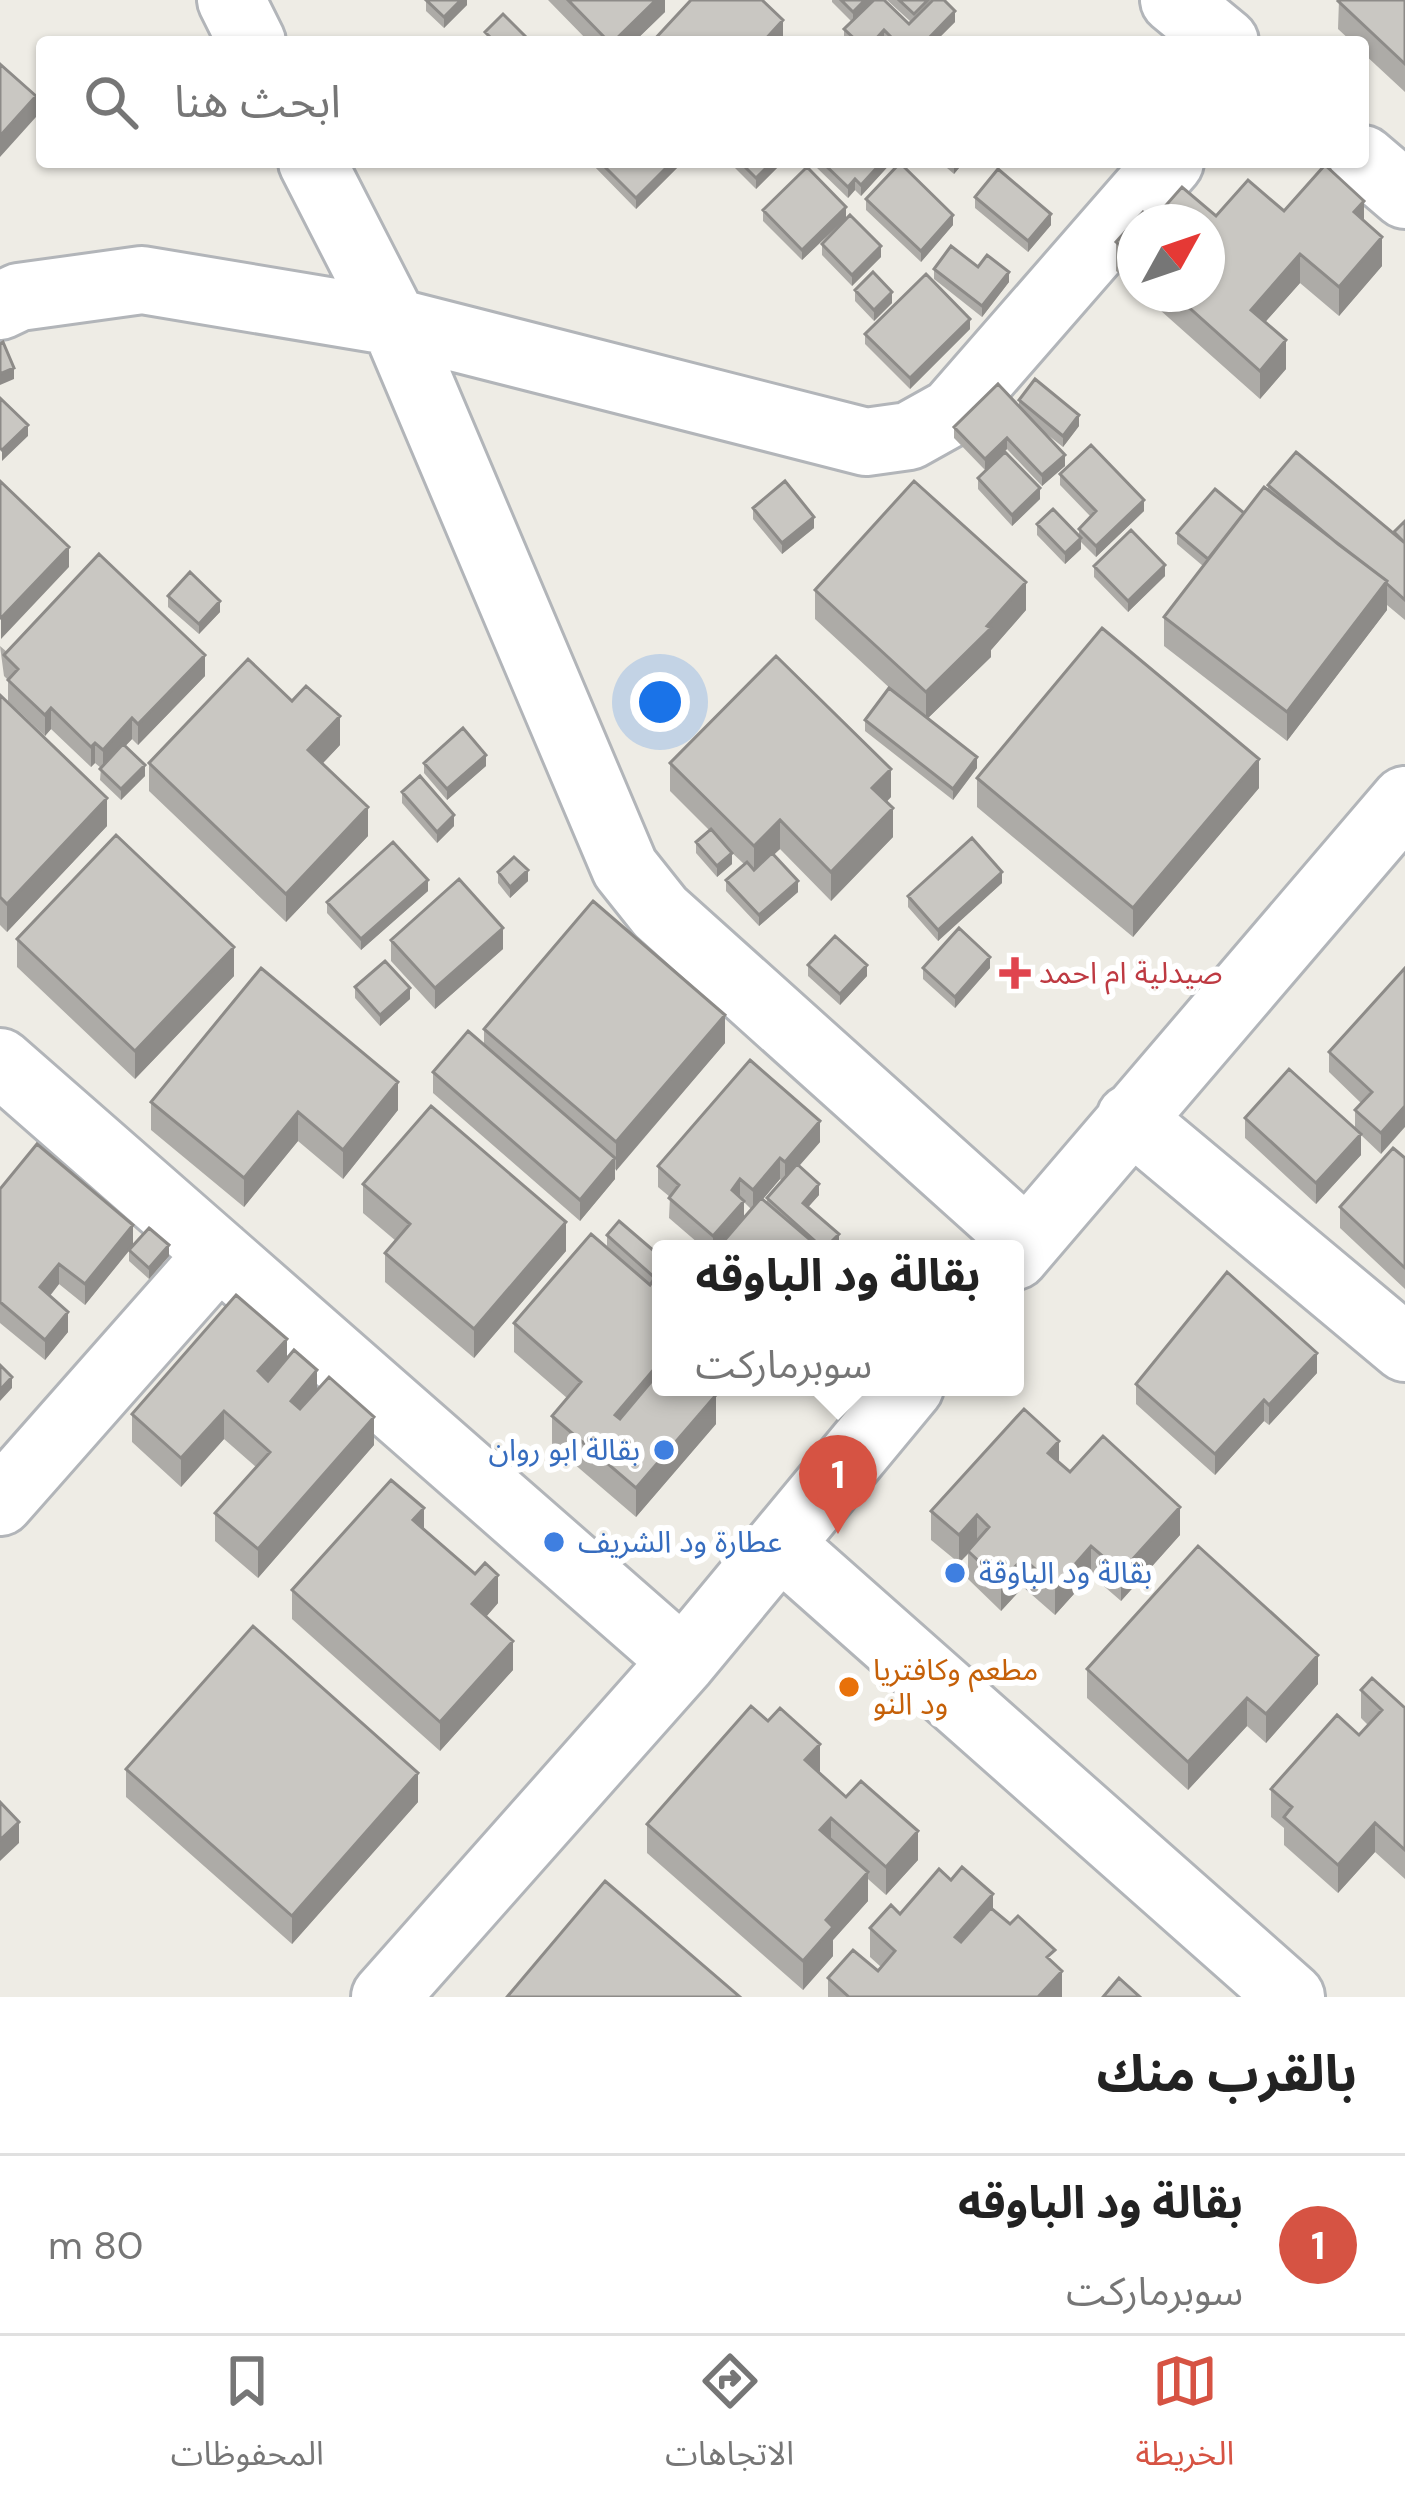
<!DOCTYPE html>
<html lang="ar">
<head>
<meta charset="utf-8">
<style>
  :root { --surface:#fff; --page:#f6f6f6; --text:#222; --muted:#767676; --line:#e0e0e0; --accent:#d65343 }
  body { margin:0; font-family:"DM Sans","Noto Sans Arabic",sans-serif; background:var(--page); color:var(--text); direction:rtl }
  .compass { position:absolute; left:1117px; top:204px; width:108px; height:108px; border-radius:50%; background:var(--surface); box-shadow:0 3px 9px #0004; rotate:50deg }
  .you { position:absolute; left:660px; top:702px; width:42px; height:42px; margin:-30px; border:9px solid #fff; border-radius:50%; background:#1a73e8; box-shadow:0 0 0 18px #1a73e833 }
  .badge { display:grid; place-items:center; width:78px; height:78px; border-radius:50%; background:var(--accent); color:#fff; font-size:39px; font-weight:700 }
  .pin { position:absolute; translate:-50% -99px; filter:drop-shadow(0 3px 6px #0008) }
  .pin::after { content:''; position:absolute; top:63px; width:42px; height:36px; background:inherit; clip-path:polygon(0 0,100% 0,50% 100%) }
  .popup { position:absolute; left:652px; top:1240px; width:372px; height:156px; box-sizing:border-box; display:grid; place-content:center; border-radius:12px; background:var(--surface); filter:drop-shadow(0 3px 9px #0005); font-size:39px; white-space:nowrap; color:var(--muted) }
  .popup b { font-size:45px; color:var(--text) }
  .popup::after { content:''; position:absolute; left:50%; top:100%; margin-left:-24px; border:24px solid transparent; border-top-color:var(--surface) }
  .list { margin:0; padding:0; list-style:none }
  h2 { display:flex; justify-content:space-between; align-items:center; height:156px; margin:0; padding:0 48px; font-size:51px }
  h2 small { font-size:39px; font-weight:400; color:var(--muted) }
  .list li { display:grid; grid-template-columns:78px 1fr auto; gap:36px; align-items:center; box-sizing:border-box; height:180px; padding:0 48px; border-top:3px solid var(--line) }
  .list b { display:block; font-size:45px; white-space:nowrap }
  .list p { margin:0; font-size:39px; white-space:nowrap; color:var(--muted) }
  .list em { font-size:39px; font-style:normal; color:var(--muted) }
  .icon { flex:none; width:66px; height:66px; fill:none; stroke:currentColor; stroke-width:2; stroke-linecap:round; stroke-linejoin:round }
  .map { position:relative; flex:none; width:1405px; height:1997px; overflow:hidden; direction:ltr }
  .search { position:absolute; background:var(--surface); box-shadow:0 3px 9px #0004; left:36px; right:36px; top:36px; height:132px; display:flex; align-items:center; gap:30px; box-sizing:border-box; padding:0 42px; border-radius:12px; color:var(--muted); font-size:45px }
  .sheet { height:336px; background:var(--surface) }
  nav { display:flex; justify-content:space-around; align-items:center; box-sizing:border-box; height:168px; border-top:3px solid var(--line); background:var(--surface); font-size:33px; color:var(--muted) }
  nav a { display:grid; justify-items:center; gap:6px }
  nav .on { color:var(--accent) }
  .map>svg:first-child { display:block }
</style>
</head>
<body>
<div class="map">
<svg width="1405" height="1997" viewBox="0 0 1405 1997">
  <rect width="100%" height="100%" fill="#eeece5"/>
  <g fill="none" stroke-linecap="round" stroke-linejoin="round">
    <defs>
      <path id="minor" d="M231,0l21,42
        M1174,0l51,42
        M1363,159l42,36
        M312,162l82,160 231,546 35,44 367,330
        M0,306l19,-9 123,-17 252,42 472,120 43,-6 43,-24 218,-250
        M0,1062l683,599
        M1130,1118l275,230
        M1015,1256l390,-456
        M0,1502l219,-248
        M782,1546l509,451
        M385,1997l298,-336 227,-274"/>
    </defs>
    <use href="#minor" stroke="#b2b5b9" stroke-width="72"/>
    <use href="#minor" stroke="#fff" stroke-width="66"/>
  </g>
  <path fill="#adaba7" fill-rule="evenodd" d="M426,0h41v5l-23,23 -18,-17z
    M548,0h117v12l-31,30h-45z
    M832,0h52l25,24 2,-2 -24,-22h57l11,22 -20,20h-89l-2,-2v-11l8,-7 -20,-20z
    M1339,0h66v92l-42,-39v-11h-11l-14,-13z
    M590,162h93l-47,47z
    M729,162h54l-27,27z
    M816,162h76l-31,34 -6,-6 -7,8 -32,-31z
    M940,162h24l-10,12z
    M1325,165l39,36v20l18,16v29l-43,50 -39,-33 -35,39 21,18v29l-26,30 -118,-105h65v-72h-72v66l-19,-17v-29l27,-30 10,8 29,-33 34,29 32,-36 36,31z
    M975,197l76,28 -23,27 -53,-44z
    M866,199l87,26 -32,37 -55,-52z
    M763,210l83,8 -44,42 -39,-39z
    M822,244l59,13 -29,29 -30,-31z
    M978,267l31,15 -27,35 -48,-38v-10z
    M855,290l37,13 -18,18 -19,-20z
    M970,329l-60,60 -45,-45v-10z
    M1019,400l60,26 -16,21 -24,-19 26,38 -23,20 -35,-37 -22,21 -31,-32v-11l65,-21z
    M1060,474l84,37 -48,46 -15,-15v7l-16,15 -28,-29v-11l42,12v-7l12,-12 -31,-32z
    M978,478l62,21 -28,27 -34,-37z
    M1268,485l126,49 11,-13v99l-18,-15v5l-100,131 -123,-95v-29l39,-51 -26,-22v-11l67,-20 24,-23z
    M753,508l61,20 -32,26 -29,-35z
    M1094,566l71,10 -37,36 -34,-35z
    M815,590l211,20 -35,40v7l-63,61 49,50 -24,32 -88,-69v-11l29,-28 -79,-73z
    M168,596l52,16 -21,22 -31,-27z
    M0,646l7,6 198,24 -67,69 -6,-6 -7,7 20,30 -24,24 -21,-20 1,-12 -6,-5 -4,4 -40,-38 -6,7 -37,-35v-21l-4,-4z
    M0,695l107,131 -100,106 -7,-7z
    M340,745l-18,19 46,72 -82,86 -137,-131v-28z
    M424,763l62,3 -39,34 -23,-27z
    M670,763l221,34 -5,5 7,35 -62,64 -51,-52 -6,5 24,38 -39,34 -33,-35v-11l19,-15 -17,-16 4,15 -15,13 -21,-24v-11l13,-12 -39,-39z
    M977,778l282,10 -126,149 -156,-130z
    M402,792l52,34 -17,17 -35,-40z
    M498,872l30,9 -18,17 -12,-15z
    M1002,883l-64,58 -30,-34v-11z
    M428,891l-67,59 -34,-37v-11z
    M17,939l217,37 -99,103 -118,-112z
    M391,940l112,9 -68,60 -44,-48z
    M808,965l59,11 -27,29 -32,-29z
    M923,968h67l-35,40 -32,-29z
    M1405,968l-24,186 -20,-19v20l-45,49 -71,-66v-20l110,11v-19l6,-7 -32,-31v-20z
    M355,987l55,12 -30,27 -25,-28z
    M484,1029l241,14 -110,127v9l-35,42 -147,-128v-21l51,-26z
    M151,1102l247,8 -55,69 -45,-38 -54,66 -93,-77z
    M820,1142l-21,24 20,29 -11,12 31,38 -4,4h-130l-36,-31 1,-21 -12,-10v-21zM780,1179l2,2 -15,17v5l-4,-4zM744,1202l7,7 -7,9z
    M1405,1158v131l-65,-61v-21z
    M363,1184l203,67 -92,107 -89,-76v-29l11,-12 -33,-28z
    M0,1189l133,56 36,11 -20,23 -20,-18v-11l-44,55 -26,-21 -9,12 18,36 -23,28 -45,-37z
    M607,1235l54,22v130l55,37 -80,93 -84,-72v-29l15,-18 -53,-46v-29l136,-38 -43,-39z
    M287,1359l87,86 -116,133 -43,-37v-28l41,-46 -32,-28 -43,48 -49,-45v-28z
    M1317,1373l-48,52 -5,-4 -49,54 -79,-71v-20z
    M1059,1462l11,10 110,63 -59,66 -30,-26 -36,40 -32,-28 -22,24 -33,-32v-25l-9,9 -28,-23v-29z
    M424,1529l74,74 -12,14 27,53 -73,81 -148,-132v-29z
    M1087,1669l231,15 -52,59 -19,-17 -59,64 -101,-92z
    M1361,1690l44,18v171l-30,-27 -37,41 -54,-48v-17l-13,-11v-28l88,-54 9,-10 -7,-7z
    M126,1769l292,33 -126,142 -166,-147z
    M820,1773l98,87 -32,35 -18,-16v22l-35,39v16l-30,34 -156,-137v-29z
    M951,1880l42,29 62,55 7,33h-234v-19l50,-7 3,-4 -11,-10v-29l30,-14z"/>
  <path fill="#8d8b88" d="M461,0h6v5l-23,23v-11z
    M656,0h9v12l-31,30h-21z
    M865,0h11l-23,23v-11z
    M955,11v11l-20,20h-10z
    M783,20v21l-20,1z
    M884,30v11l-11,1z
    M36,96v21l-36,40v-21z
    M672,162h11l-47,47v-11z
    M772,162h11l-27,27v-11z
    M882,162h10l-31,34v-11z
    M955,162h9l-10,12v-11z
    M855,179v11l-7,8v-11z
    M1364,201v28l-10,-17z
    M846,207v11l-44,42v-10z
    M1051,214v11l-23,27v-11z
    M953,215v10l-32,37v-11z
    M1382,237v29l-43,50v-29z
    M881,246v11l-29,29v-11z
    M1300,254v29l-49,55v-28z
    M1009,272v10l-27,35v-11z
    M892,292v11l-18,18v-11z
    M970,319v10l-60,60v-11z
    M1286,340v29l-26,30v-28z
    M14,368v11l-14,6v-11z
    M1079,415v11l-16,21v-11z
    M28,425v11l-26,25v-11z
    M1007,438v11l-22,21v-11z
    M1065,455v11l-23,20v-11z
    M1040,488v11l-28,27v-11z
    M1144,500v11l-48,46v-11z
    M814,517v11l-32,26v-11z
    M1081,538v11l-16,15v-11z
    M69,547v20l-68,72v-21z
    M1165,565v11l-37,36v-11z
    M1387,581v29l-100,131v-29z
    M1026,582v28l-35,40v7l-65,63v-28z
    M220,601v11l-21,22v-10z
    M205,655v21l-67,69v-21z
    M51,708v21l-6,7v-21z
    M340,716v29l-32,34v-29z
    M132,718v21l-29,31v-20z
    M95,743v20l-4,4v-20z
    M486,755v11l-39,34v-11z
    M977,757v11l-24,32v-11z
    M1259,759v29l-126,149v-29z
    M145,765v11l-24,24v-11z
    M891,769v28l-19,20v-29z
    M107,798v28l-100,106v-28z
    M368,807v29l-82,86v-28z
    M893,808v29l-62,64v-29z
    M454,815v11l-17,17v-11z
    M780,820v29l-26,25v-28z
    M732,853v11l-15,13v-11z
    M528,870v11l-18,17v-11z
    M1002,872v11l-64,58v-11z
    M428,880v11l-67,59v-11z
    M798,881v11l-39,34v-11z
    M503,928v21l-68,60v-21z
    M234,947v29l-99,103v-28z
    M990,957v11l-35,40v-11z
    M867,965v11l-27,29v-11z
    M410,988v11l-30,27v-11z
    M725,1015v28l-109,128v-29z
    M398,1082v28l-55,69v-29z
    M1405,1106v21l-24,27v-21z
    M298,1112v29l-54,66v-29z
    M820,1121v21l-35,40v-20z
    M1361,1134v21l-45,49v-21z
    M615,1158v21l-35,42v-21z
    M780,1158v21l-27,32v-21z
    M740,1179v20l-8,-9z
    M819,1184v11l-16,18v-10z
    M744,1201v20l-24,28h-7v-13z
    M566,1222v29l-92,107v-29z
    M133,1225v21l-48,59v-21z
    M839,1234v11l-4,4h-11z
    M169,1245v11l-20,23v-11z
    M59,1264v20l-19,24v-21z
    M68,1312v20l-23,28v-20z
    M287,1339v28l-29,33v-29z
    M1317,1353v20l-48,52v-20z
    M661,1361v26l-46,56v-28z
    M317,1370v28l-26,32v-29z
    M12,1377v11l-12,13v-11z
    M716,1395v29l-80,93v-29z
    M1264,1400v21l-49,54v-21z
    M224,1411v28l-43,48v-29z
    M374,1417v28l-116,133v-29z
    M1059,1441v28l-11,-16z
    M1180,1507v28l-59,66v-29z
    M424,1508v28l-11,-16z
    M977,1515v29l-18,19v-28z
    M1091,1546v29l-36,40v-28z
    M1023,1558v29l-22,24v-29z
    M498,1575v28l-26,30v-29z
    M513,1641v29l-73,81v-29z
    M1318,1655v29l-52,59v-29z
    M1247,1698v28l-59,64v-28z
    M820,1744v29l-15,-13z
    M418,1773v29l-126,142v-28z
    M831,1818v29l-11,-17z
    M19,1822v21l-19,18v-21z
    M1375,1823v29l-37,41v-28z
    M918,1831v29l-32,35v-28z
    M868,1872v29l-35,39v16l-30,34v-29l23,-41z
    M993,1894v28l-38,43v-28z
    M1062,1971v26h-24z"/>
  <path fill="#c9c7c2" stroke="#8d8b88" stroke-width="3" d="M426,0h35l-17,17z
    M568,0h88l-43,42h-4z
    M691,0h71l21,20 -20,22h-111z
    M841,0h24l-12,12z
    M874,0h10l25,24 24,-24h11l11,11 -30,31h-29l-12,-12 -11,12h-15l-14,-13z
    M899,0h29l-14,14z
    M1405,0v64l-67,-63 1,-1z
    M503,14l28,28h-36l-10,-10z
    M0,64l36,32 -36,40z
    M600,162h72l-36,36z
    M740,162h32l-16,16z
    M822,162h60l-21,23 -6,-6 -7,8z
    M900,163l53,52 -32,36 -55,-52z
    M1325,165l39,36 -10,11 28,25 -43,50 -39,-33 -49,56 35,30 -26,31 -86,-77h33v-72h-72v37l-19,-17 27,-30 10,8 29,-33 34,29 32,-36 36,31z
    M807,167l39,40 -44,43 -39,-40z
    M998,169l53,45 -23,27 -53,-44z
    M850,215l31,31 -29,29 -30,-31z
    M951,246l27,21 9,-12 22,17 -27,34 -48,-37z
    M873,272l19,20 -18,18 -19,-20z
    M926,274l44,45 -60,59 -45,-44z
    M3,342l11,26 -14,6v-30z
    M1035,379l44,36 -16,21 -44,-36z
    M998,384l67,71 -23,20 -35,-37 -22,21 -31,-32z
    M0,398l28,27 -26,25 -2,-2z
    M1091,445l53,55 -48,46 -17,-17 17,-18 -36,-37z
    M1005,452l35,36 -28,27 -34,-37z
    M1296,452l109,91v57l-19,-17 1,-2 -49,-37 -70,-59z
    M0,481l69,66 -68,71 -1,-1z
    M785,481l29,36 -32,26 -29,-35z
    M914,481l112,101 -39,44 4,2 -65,64 -111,-102z
    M1264,487l123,94 -100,131 -123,-95z
    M1215,489l29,24 -36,46 -31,-26z
    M1053,509l28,29 -16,15 -28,-29z
    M1405,521v22l-11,-11z
    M1131,530l34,35 -37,36 -34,-35z
    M99,554l106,101 -67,69 -6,-6 -29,32 -8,-7 -4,4 -40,-39 -6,7 -37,-35 10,-11 -14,-14z
    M190,572l30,29 -21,23 -31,-28z
    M1102,628l157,131 -126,149 -156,-130z
    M776,656l115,113 -19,19 21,20 -62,64 -51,-52 -26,26 -84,-83z
    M248,659l44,42 14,-15 34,30 -32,34 60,57 -82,87 -137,-131z
    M889,688l88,69 -24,32 -88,-69z
    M0,695l107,103 -100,106 -7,-7z
    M463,728l23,27 -39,34 -23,-26z
    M123,744l22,21 -24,24 -21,-20z
    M420,776l34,39 -17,17 -35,-40z
    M711,829l21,24 -15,13 -21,-24z
    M116,835l118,112 -99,104 -118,-112z
    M972,838l30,34 -64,58 -30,-34z
    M393,842l35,38 -67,59 -34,-37z
    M772,853l26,28 -39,34 -33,-35 21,-18 7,8z
    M514,857l14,13 -18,17 -12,-15z
    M459,879l44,49 -68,60 -44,-48z
    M593,901l132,114 -109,127 -132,-113z
    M959,928l31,29 -35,40 -32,-29z
    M835,936l32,29 -27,29 -32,-29z
    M385,961l25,27 -30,27 -25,-28z
    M261,968l137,114 -55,68 -45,-38 -54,66 -93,-76z
    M1405,968v138l-24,27 -26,-23 17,-18 -43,-40z
    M468,1031l147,127 -35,42 -147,-128z
    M750,1060l70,61 -35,41 -5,-4 -27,32 -13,-11 -8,11 12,11 -31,35 -44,-38 10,-13 -21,-19z
    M1289,1069l72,65 -45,49 -71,-65z
    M431,1106l135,116 -92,107 -89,-76 25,-29 -47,-40z
    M37,1144l96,81 -48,59 -26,-20 -19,23 28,25 -23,28 -45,-38v-113z
    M1393,1148l12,10v110l-65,-61z
    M797,1164l22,20 -16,19 36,31 -15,15 -57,-51z
    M761,1198l60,51h-104z
    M619,1221l42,36v23l-5,-4 -1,2 -48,-43z
    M149,1228l20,17 -20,23 -20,-18z
    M591,1234l59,51 6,-9 5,4v81l-46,54 5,4 41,-49v17h45l10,8 -80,93 -84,-72 29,-34 -67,-59z
    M1227,1272l90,81 -48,52 -5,-5 -49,54 -79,-70z
    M236,1295l51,44 -29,32 10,10 26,-31 23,20 -26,31 9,8 29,-32 45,40 -116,132 -43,-36 55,-61 -46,-41 -43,47 -49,-44z
    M0,1365l12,12 -12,13z
    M1024,1409l35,32 -11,12 22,19 33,-36 77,71 -59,65 -30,-26 -36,41 -32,-29 -22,24 -33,-31 21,-24 -12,-12 -18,20 -28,-24z
    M391,1480l33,28 -11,12 62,54 10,-11 13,12 -26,29 41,37 -73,81 -148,-132z
    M1198,1546l120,109 -52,59 -19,-16 -59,64 -101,-93z
    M253,1626l165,147 -126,143 -166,-147z
    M1372,1678l33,30v142l-30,-27 -37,42 -54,-48 8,-10 -21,-18 66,-74 22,20 23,-25 -21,-20z
    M751,1706l17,15 12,-13 40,36 -15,16 41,37 15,-16 57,50 -32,36 -55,-49 -11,12 48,42 -42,48 7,7 -30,34 -156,-137z
    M0,1802l19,20 -19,18z
    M962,1867l31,27 -38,43 6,5 30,-34 19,16 8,-8 37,34 -8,7 15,14 -24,26h-189l-21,-19 25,-28 25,21 17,-20 -25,-23 21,-23 9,9 39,-45 12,11z
    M605,1881l135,116h-233z
    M1119,1978l21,19h-37z"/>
  <path fill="#e0444e" stroke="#fff" stroke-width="4.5" d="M1009 955h12v12h12v12h-12v12h-12v-12h-12v-12h12z"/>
  <g fill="#3f7fe0" stroke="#fff" stroke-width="4.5">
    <circle cx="664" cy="1450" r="12"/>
    <circle cx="554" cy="1542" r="12"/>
    <circle cx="955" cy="1573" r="12"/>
  </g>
  <circle fill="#e8710a" stroke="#fff" stroke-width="4.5" cx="849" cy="1687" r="12"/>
  <g text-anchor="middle" stroke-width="12" stroke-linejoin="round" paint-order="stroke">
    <g font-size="30" fill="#be3a42" stroke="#fff" text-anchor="start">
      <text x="1039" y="983">صيدلية ام احمد</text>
    </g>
    <g font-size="30" fill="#366cbe" stroke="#fff" text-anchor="start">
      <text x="640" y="1460" text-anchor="end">بقالة ابو روان</text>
      <text x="578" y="1552">عطارة ود الشريف</text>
      <text x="979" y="1583">بقالة ود الباوقة</text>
    </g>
    <g font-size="30" fill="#c56008" stroke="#fff" text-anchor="start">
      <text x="873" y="1680">مطعم وكافتريا<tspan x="873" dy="34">ود النو</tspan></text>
    </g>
  </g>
</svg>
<svg class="compass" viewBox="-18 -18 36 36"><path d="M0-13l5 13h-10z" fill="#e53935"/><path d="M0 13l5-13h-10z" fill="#767676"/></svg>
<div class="you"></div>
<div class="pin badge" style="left:838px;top:1534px">1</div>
<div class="popup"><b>بقالة ود الباوقه</b>سوبرماركت</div>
<div class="search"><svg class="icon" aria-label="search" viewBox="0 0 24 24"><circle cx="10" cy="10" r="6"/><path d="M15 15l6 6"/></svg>ابحث هنا</div>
</div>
<section class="sheet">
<h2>بالقرب منك<small></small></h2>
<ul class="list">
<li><span class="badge">1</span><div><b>بقالة ود الباوقه</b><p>سوبرماركت</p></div><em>80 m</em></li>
</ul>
</section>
<nav>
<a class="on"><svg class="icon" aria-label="map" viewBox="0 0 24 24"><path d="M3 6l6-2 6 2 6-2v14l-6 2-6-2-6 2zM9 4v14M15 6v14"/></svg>الخريطة</a>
<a><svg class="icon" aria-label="directions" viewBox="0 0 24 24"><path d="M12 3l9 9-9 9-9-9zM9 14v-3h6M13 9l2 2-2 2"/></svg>الاتجاهات</a>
<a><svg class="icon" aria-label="saved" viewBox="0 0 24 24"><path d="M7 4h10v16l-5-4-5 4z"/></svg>المحفوظات</a>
</nav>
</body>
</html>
